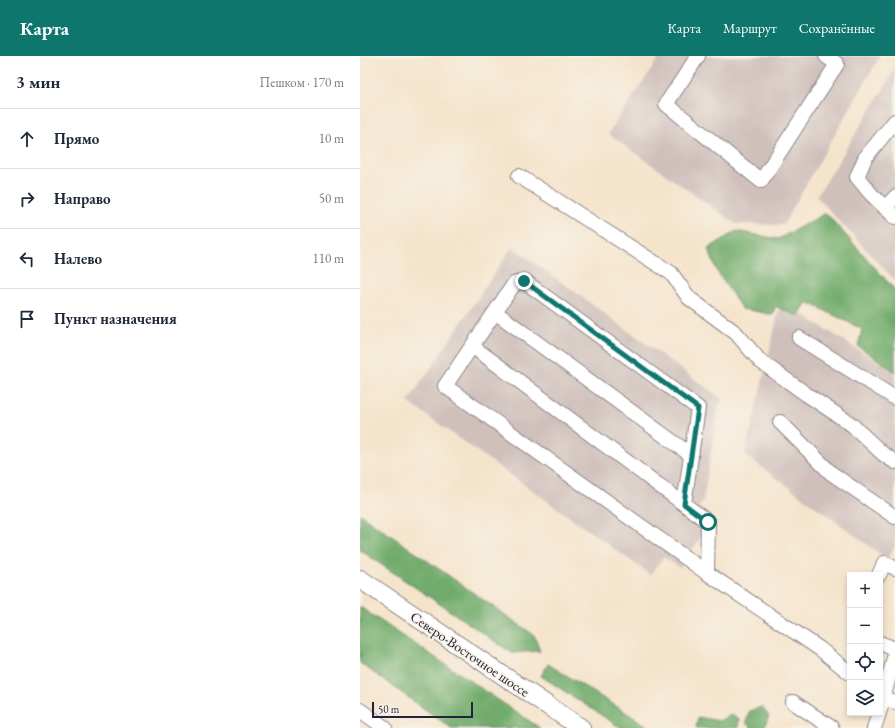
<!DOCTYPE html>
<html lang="ru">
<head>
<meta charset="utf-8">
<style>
  :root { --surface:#fff; --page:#f2f2f3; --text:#1f2937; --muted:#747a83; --line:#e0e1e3; --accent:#0f766e }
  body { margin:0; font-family:"EB Garamond",serif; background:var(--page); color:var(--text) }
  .controls { position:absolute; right:12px; bottom:12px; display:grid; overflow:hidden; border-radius:0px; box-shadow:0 2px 6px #0003 }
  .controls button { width:36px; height:36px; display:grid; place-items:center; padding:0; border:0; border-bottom:1px solid var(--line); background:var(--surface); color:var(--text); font:20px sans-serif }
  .scale { position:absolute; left:12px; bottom:10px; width:101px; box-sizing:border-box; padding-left:4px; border:2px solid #22223b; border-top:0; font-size:11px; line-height:14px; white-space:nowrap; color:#22223b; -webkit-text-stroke:3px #f7f3e8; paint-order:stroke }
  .stop { position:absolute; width:12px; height:12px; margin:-9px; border:3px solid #0f766e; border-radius:50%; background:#fff }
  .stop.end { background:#0f766e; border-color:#fff; box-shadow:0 1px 4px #0008 }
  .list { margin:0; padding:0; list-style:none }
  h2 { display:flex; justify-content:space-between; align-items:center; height:52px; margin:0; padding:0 16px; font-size:17px }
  h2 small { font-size:13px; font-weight:400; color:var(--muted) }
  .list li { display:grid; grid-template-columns:26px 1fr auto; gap:12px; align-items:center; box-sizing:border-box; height:60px; padding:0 16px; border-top:1px solid var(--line) }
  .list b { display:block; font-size:15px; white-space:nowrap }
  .list em { font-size:13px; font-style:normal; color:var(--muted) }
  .icon { flex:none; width:22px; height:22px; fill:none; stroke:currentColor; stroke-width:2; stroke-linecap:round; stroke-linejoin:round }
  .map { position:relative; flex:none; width:535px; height:672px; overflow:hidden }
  header { display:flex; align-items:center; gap:24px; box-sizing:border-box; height:56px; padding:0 20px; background:var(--accent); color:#fff }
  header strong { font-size:19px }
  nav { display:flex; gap:22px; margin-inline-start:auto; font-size:14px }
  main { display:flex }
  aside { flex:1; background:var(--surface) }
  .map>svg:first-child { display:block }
</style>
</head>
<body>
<header>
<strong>Карта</strong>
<nav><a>Карта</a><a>Маршрут</a><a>Сохранённые</a></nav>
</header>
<main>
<aside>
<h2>3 мин<small>Пешком · 170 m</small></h2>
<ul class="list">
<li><svg class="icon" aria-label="ahead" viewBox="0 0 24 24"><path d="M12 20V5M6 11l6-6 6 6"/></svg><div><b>Прямо</b></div><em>10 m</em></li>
<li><svg class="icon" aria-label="right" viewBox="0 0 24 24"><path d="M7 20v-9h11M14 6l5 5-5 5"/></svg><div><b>Направо</b></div><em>50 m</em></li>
<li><svg class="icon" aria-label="left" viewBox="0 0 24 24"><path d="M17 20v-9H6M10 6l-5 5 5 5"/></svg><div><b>Налево</b></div><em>110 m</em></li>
<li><svg class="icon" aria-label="arrive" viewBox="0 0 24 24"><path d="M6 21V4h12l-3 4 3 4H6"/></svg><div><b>Пункт назначения</b></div></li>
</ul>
</aside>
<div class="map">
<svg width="535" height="672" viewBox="0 0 535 672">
  <rect width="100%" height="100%" fill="#f7f3e8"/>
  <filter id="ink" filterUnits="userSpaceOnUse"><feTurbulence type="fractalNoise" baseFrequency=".025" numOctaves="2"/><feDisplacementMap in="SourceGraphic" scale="8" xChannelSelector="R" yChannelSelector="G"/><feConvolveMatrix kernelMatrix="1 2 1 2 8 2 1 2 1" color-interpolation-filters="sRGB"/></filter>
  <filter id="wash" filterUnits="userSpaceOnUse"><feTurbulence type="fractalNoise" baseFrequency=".012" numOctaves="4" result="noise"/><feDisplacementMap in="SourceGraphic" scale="16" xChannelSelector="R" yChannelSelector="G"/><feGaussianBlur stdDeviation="0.9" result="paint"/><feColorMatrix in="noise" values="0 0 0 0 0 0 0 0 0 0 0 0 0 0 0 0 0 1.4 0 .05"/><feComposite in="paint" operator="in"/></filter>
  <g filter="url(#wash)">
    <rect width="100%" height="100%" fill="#f5e4cc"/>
    <path fill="#cfc0bb" d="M300,0h220l-97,169 -47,-1 -128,-90z
      M535,14v210l-79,-84 8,-11z
      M152,191l88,63 122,89 -3,6 -16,96 -4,6 14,12 -33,49 -17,-11 -12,18 -243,-173z
      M421,245l114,72v173l-8,13 -142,-104z"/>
    <path fill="#72ac6c" stroke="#4a6754" d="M466,157l69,77v82l-37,-26 4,-17 -55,-27 -9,14 -23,-10 -2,9 -13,-3 -18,-3 -24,-36 -10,-24 28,-18 42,8z
      M0,458l174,121 6,16 -28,2 -152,-103z
      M0,551l180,121h-89l-91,-65z
      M188,608l103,64h-30l-80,-52z
      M402,651l7,9 -5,12h-13l-5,-5 3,-12z
      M372,658l7,5 -1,9h-42l2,-11 21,4z"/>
  </g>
  <g filter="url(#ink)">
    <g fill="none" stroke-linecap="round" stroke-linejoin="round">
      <defs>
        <path id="minor" d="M338,0l-32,48 95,77 76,-117 -11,-8
          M535,65l-30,37 -8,19 14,17 24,23
          M159,120l152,97 18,25 47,35 24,28 46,33 45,30 32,30 12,8
          M525,152l10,-11
          M135,256l196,143
          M439,282l96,60
          M112,290l236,176 -1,51
          M420,366l51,51 64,44
          M324,448l14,-96 -174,-127 -10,3 -69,102 262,187 113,76 30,24
          M519,519l5,-12 11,5
          M520,587l15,6
          M523,642l12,4
          M433,646l39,26
          M0,654l25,18
          M520,654l15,-56
          M514,672l5,-15"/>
        <path id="major" d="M0,523l221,149"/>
      </defs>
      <use href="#minor" stroke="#8c8384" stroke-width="16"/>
      <use href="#major" stroke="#8c8384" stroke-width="20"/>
      <use href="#minor" stroke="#fff" stroke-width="14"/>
      <use href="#major" stroke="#fff" stroke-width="18"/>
    </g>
  </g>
  <g fill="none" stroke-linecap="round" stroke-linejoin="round" filter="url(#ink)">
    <path stroke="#0f766e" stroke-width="5" d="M164,225l174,127 -14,96 24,18"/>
  </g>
  <g text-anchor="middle" stroke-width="3.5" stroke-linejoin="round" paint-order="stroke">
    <g font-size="14" fill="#22223b" stroke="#f7f3e8">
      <text transform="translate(110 598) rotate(34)" y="5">Северо-Восточное шоссе</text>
    </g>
  </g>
</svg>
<div class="controls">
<button>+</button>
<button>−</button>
<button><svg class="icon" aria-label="locate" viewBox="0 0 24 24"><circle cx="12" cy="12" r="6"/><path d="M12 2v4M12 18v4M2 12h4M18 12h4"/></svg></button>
<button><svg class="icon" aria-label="layers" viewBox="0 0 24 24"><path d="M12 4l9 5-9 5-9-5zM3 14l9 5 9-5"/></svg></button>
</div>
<div class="scale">50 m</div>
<div class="stop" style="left:348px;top:466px"></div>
<div class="stop end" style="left:164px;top:225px"></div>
</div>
</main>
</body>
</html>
